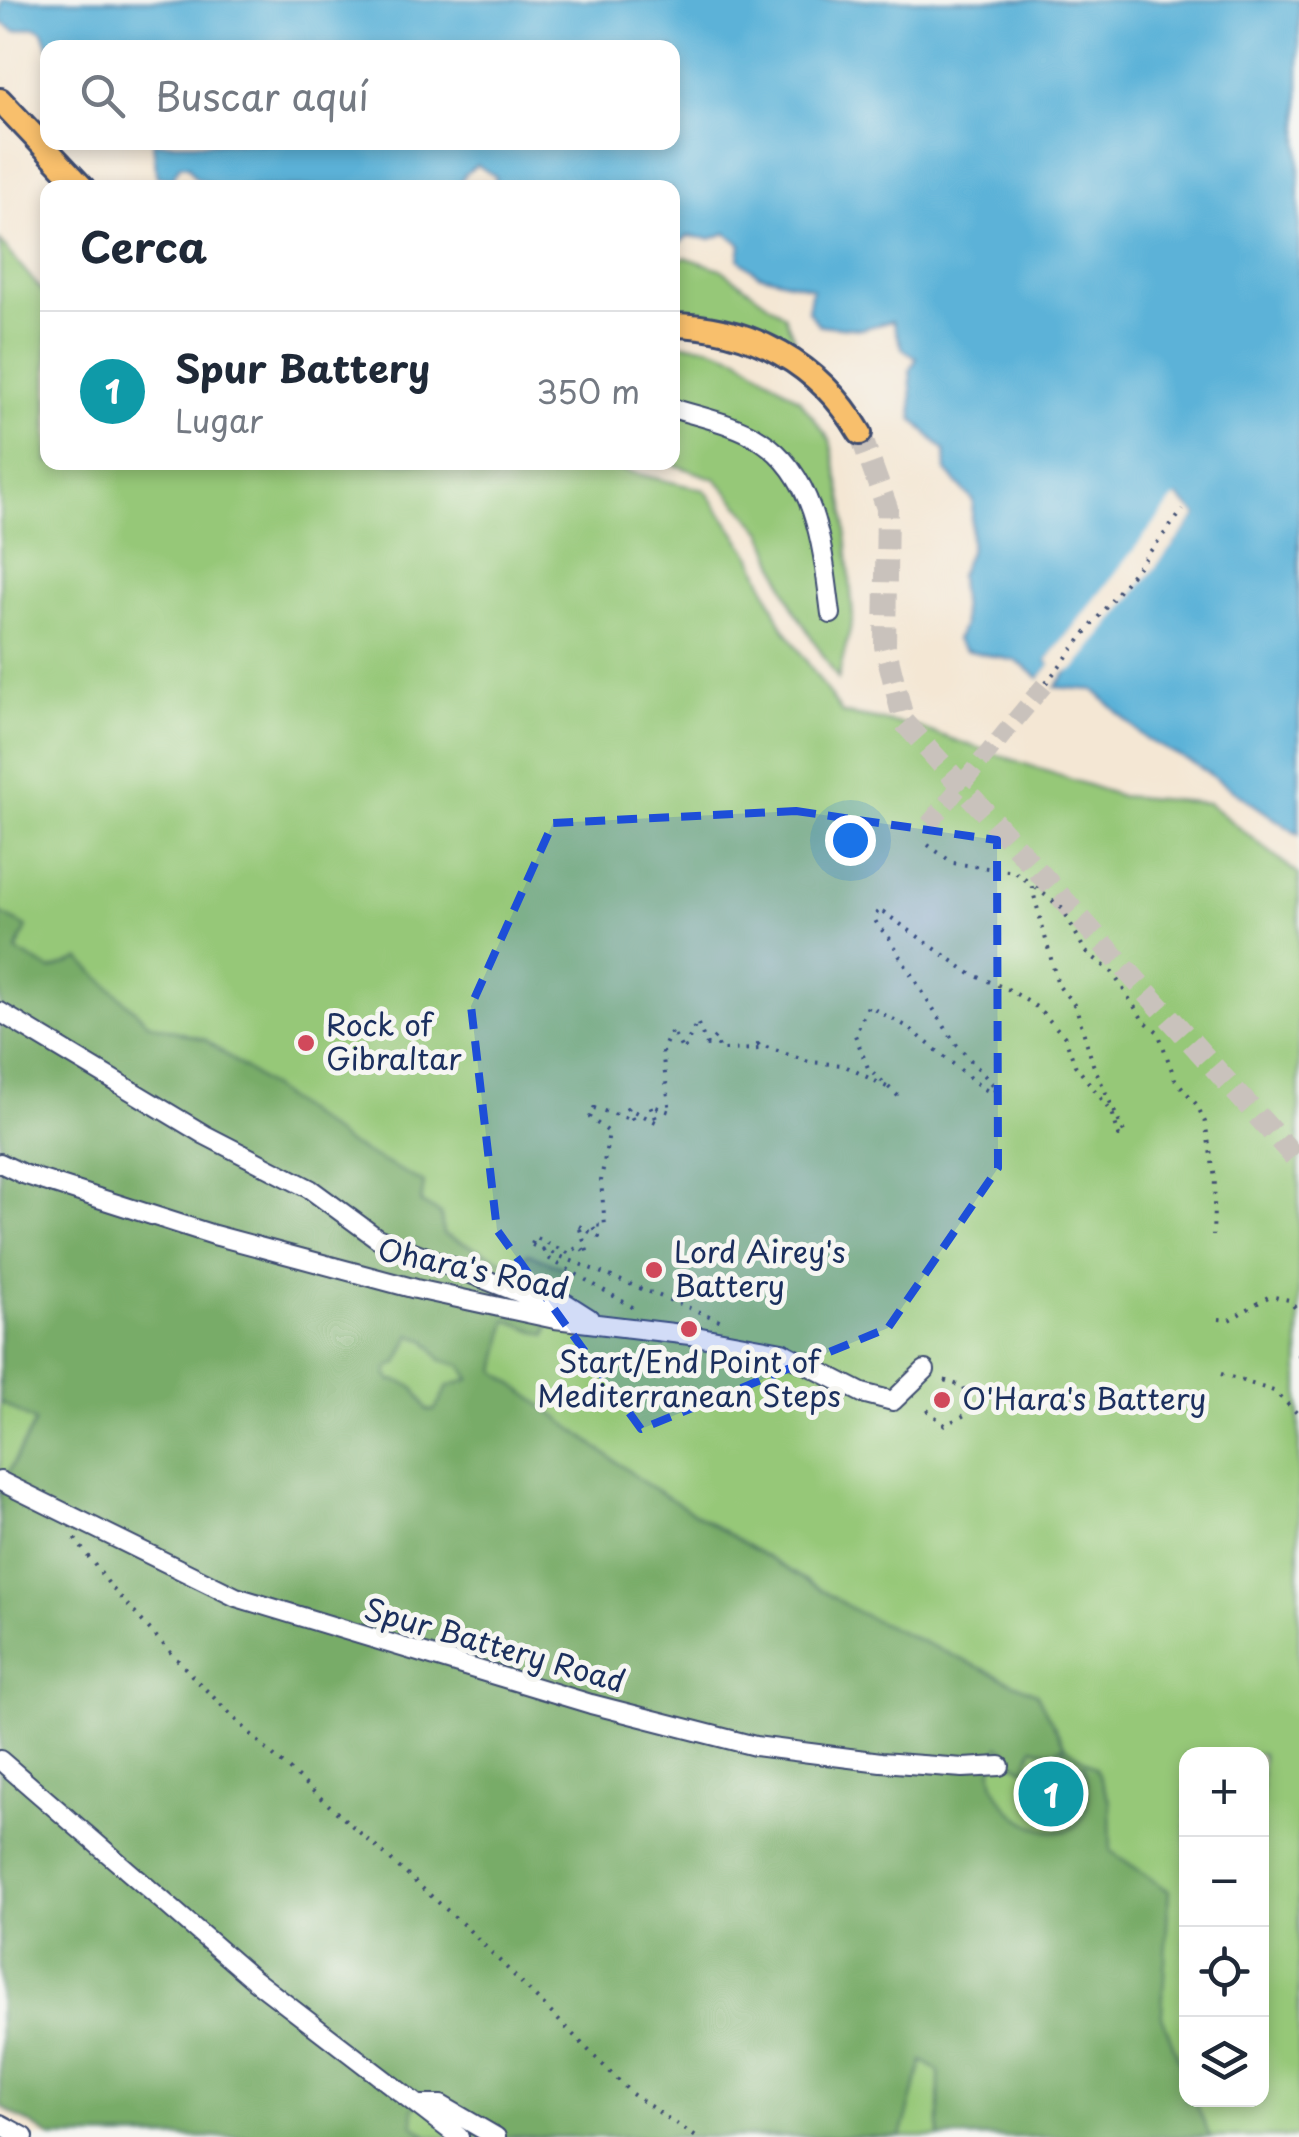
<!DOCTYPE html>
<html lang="es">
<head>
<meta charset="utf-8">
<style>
  :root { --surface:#fff; --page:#f2f2f3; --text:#1f2937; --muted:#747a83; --line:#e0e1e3; --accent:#111827 }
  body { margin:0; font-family:"Playpen Sans",sans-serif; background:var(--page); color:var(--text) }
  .controls { position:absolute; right:30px; bottom:30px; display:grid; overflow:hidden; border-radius:20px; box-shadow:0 5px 15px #0003 }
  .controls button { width:90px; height:90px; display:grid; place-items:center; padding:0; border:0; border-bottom:2px solid var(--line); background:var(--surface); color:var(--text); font:50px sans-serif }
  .you { position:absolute; left:850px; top:840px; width:35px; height:35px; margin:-25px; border:8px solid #fff; border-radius:50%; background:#1a73e8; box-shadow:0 0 0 15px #1a73e833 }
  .badge { display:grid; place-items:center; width:65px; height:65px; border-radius:50%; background:var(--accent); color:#fff; font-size:32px; font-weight:700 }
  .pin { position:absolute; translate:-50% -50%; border:5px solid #fff; box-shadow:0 2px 10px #0006 }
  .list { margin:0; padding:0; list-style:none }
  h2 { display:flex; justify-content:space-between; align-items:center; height:130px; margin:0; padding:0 40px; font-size:42px }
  h2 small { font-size:32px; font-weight:400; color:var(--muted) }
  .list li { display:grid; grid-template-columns:65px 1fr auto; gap:30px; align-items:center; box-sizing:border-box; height:160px; padding:0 40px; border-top:2px solid var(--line) }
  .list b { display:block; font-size:38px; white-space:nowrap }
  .list p { margin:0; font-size:32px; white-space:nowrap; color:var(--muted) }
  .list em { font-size:32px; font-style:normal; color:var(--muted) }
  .icon { flex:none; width:55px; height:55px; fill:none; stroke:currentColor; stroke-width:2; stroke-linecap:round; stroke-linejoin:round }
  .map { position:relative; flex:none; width:1299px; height:2137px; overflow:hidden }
  .search { position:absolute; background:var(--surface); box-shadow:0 5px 15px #0003; left:40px; top:40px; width:640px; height:110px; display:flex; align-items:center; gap:25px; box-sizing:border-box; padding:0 35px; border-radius:20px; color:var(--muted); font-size:38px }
  .panel { position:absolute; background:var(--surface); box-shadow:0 5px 15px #0003; left:40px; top:180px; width:640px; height:290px; border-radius:20px }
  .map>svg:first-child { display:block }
</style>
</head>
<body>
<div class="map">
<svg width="1299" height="2137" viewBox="0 0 1299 2137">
  <rect width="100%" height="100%" fill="#f6f6f2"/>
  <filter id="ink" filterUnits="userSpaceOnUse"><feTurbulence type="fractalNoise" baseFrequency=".01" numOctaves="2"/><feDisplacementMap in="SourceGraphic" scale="20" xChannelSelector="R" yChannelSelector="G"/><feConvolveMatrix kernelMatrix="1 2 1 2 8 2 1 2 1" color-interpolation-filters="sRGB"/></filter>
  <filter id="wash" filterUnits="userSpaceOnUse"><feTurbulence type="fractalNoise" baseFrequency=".0048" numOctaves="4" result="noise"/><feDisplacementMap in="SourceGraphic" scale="40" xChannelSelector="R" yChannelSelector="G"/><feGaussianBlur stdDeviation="2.25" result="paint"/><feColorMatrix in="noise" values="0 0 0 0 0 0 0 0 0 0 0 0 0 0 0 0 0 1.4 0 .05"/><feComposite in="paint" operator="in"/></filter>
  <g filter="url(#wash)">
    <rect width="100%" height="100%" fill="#f4e7d4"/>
    <path fill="#96c878" stroke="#587c6b" stroke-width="2.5" fill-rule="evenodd" d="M0,241l47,56 1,165h540l117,28 47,67 29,67 61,89 71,13 207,70 88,7 91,72v1262h-1247l-52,-31zM1186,1754h76v346h-76z
      M685,257l36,12 63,46 16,37c-41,-23 -80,-44 -127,-41l-1,-47z
      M673,343l34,3 32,11 60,42 31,41 14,66 9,111 -15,62 -45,-71 -30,-76 -47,-53 -47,-16z"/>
    <path fill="#78ac68" stroke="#4a6e63" stroke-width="2.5" fill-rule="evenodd" d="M0,913l27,14 -11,24 35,19 29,-11 68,64 58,17 139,102 79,41 -3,20 20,11 2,20 71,31 14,-12 38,16 -20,66 -39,-15 -11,51 147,111 216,131 177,80 29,53 31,22 14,34 1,49 58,40 -7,125 24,62v22h9l15,37h-271v-65l-16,-11 -22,76h-441l6,-7 -4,-14 -27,-20 -14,1 -8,12 1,16 15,12h-377l-52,-31v-618l35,-66 -35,-20zM411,1335l16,6 14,19 20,5 9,14 -22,7 -14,25 -7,-1c-10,-20 -13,-28 -37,-30l-3,-11 11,-6zM999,1746l6,4 -5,7 25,12 8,-22 18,6 11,-6 9,19 13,-1c29,123 -126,49 -85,-19z"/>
    <path fill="#5bb2d8" stroke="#3b709b" stroke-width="2.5" d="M2,0h1297v835l-103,-70 -50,-26 -52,-49 -39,-3 142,-172 -19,-18 -131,164 5,3 -12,14 -24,-17 -51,-11 -9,-10 7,-15 -4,-49 11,-27 3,-48 -27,-30 -1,-20 -32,-32 -3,-49 7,-12 -14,-9 -11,-28 -31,8 -42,-4 -11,-14 4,-23 -54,-14 -19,-15 2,-15 -15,-11 -15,6 -23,-3 -15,11 -1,-59 -177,-1v-11l-18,-11 -12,9 -8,14 -237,-1 -25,-9 -7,-12 -8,-1 -8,14 -15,-2 -4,-34 519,-1v-94h-623l-6,-17 -8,-4 -20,4 -15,-10z"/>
    <path fill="#f4e7d4" d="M1175,497l22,18 -123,155 -11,3 -8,14 -5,-3 10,-15 10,-3 121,-152 -14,-11 -123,156 2,7 -12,15 -4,-3 11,-14 -4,-4z"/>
  </g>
  <g filter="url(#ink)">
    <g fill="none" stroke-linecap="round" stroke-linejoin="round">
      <path stroke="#c9c2bc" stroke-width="18" stroke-dasharray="18 9" stroke-linecap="butt" d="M929,824l117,-141"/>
      <path stroke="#c9c2bc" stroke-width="22" stroke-dasharray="22 11" stroke-linecap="butt" d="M860,433l27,75 -2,138 19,76 395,440"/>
      <defs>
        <path id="minor" d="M672,408c28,9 64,16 88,32 58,37 63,113 71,174
          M0,1012l205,123 105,54 67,49 146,56 44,10 22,14
          M0,1163l23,11 191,61 202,54 139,30 135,16 92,17 80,41 31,8 32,-31
          M0,1481l236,116 355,107 164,42 126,16 82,6 37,-2
          M0,1760l253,219 206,158
          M419,2105h22l55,32
          M0,2124l24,13"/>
        <path id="major" d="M0,100l83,88
          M672,325c79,1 148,39 188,108"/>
      </defs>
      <use href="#minor" stroke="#3c4b70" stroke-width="22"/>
      <use href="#major" stroke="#3c4b70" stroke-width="28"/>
      <path stroke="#3c4b70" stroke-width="4" stroke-dasharray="2.5 8" stroke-linecap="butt" d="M1046,683l137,-173
        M928,845l25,18 62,9 16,12
        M898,1096l-30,-28 -13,-33 13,-29 40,21 73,60 11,6 5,-4 -42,-46 -58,-91c-5,-16 -17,-20 -23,-34l5,-9 92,65 39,16 28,18 27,29 10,28 37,47 7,24 6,-1 -32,-71 -17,-57 -18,-22 -27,-101 32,25 22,42 27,21 31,48 15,12 17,47 22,26 8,17 10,56 -2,58
        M579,1226l20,11 -7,-12 13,1 -4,-45 8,-49 -19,-14 4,-10 39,12 -6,-12 31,15 -8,-18 20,7 -8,-61 10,-21 11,21 14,-29 10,23 8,-8 5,13 42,-1 -4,-5 51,18 34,3 48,24
        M532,1244l3,-7 35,17 8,-8 10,8 -9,-28
        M532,1245l190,76
        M543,1250l5,8 88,51
        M1219,1319l10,1 41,-24 19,4 10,13
        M1299,1354v7
        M1221,1374l53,17 25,24
        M927,1410l18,15 22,-11 3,-9 -6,-18 -26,-9
        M75,1539l37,49 83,91 74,73 197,175 166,167 64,43"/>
      <use href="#minor" stroke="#fff" stroke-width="18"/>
      <use href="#major" stroke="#f8bf6c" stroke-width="22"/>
    </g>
  </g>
  <path fill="#1d4ed8" fill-opacity="0.2" stroke="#1d4ed8" stroke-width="8" stroke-dasharray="20 12" stroke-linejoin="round" d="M796,811l201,29 1,328 -110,160 -247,101 -144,-199 -26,-224 82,-183z"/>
  <g fill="#d1495b" stroke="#f6f6f2" stroke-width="4">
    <circle cx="306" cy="1043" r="10"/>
    <circle cx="654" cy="1270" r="10"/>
    <circle cx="689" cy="1329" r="10"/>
    <circle cx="942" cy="1400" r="10"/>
  </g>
  <g text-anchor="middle" stroke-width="10" stroke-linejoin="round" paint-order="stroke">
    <g font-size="30" fill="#1b2f5e" stroke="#f6f6f2" text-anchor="start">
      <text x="326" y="1036">Rock of<tspan x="326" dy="34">Gibraltar</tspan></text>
      <text x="674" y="1263">Lord Airey's<tspan x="674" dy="34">Battery</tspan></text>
      <text x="689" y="1373" text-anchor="middle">Start/End Point of<tspan x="689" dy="34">Mediterranean Steps</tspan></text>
      <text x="962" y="1410">O'Hara's Battery</text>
    </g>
    <g font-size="30" fill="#1b2f5e" stroke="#f6f6f2">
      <text transform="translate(473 1270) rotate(12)" y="10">Ohara's Road</text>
      <text transform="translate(494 1646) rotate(16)" y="10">Spur Battery Road</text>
    </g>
  </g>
</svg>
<div class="controls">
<button>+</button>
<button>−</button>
<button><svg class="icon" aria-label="locate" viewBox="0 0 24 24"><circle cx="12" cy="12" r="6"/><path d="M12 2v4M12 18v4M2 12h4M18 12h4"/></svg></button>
<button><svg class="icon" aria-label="layers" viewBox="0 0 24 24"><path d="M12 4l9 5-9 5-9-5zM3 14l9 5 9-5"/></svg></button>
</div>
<div class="you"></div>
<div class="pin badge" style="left:1051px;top:1794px;background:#0f9aa8">1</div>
<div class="search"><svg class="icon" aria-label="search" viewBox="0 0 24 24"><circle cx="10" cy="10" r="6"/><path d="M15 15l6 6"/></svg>Buscar aquí</div>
<section class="panel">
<h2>Cerca<small></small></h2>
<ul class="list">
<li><span class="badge" style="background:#0f9aa8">1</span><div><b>Spur Battery</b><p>Lugar</p></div><em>350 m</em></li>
</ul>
</section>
</div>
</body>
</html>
